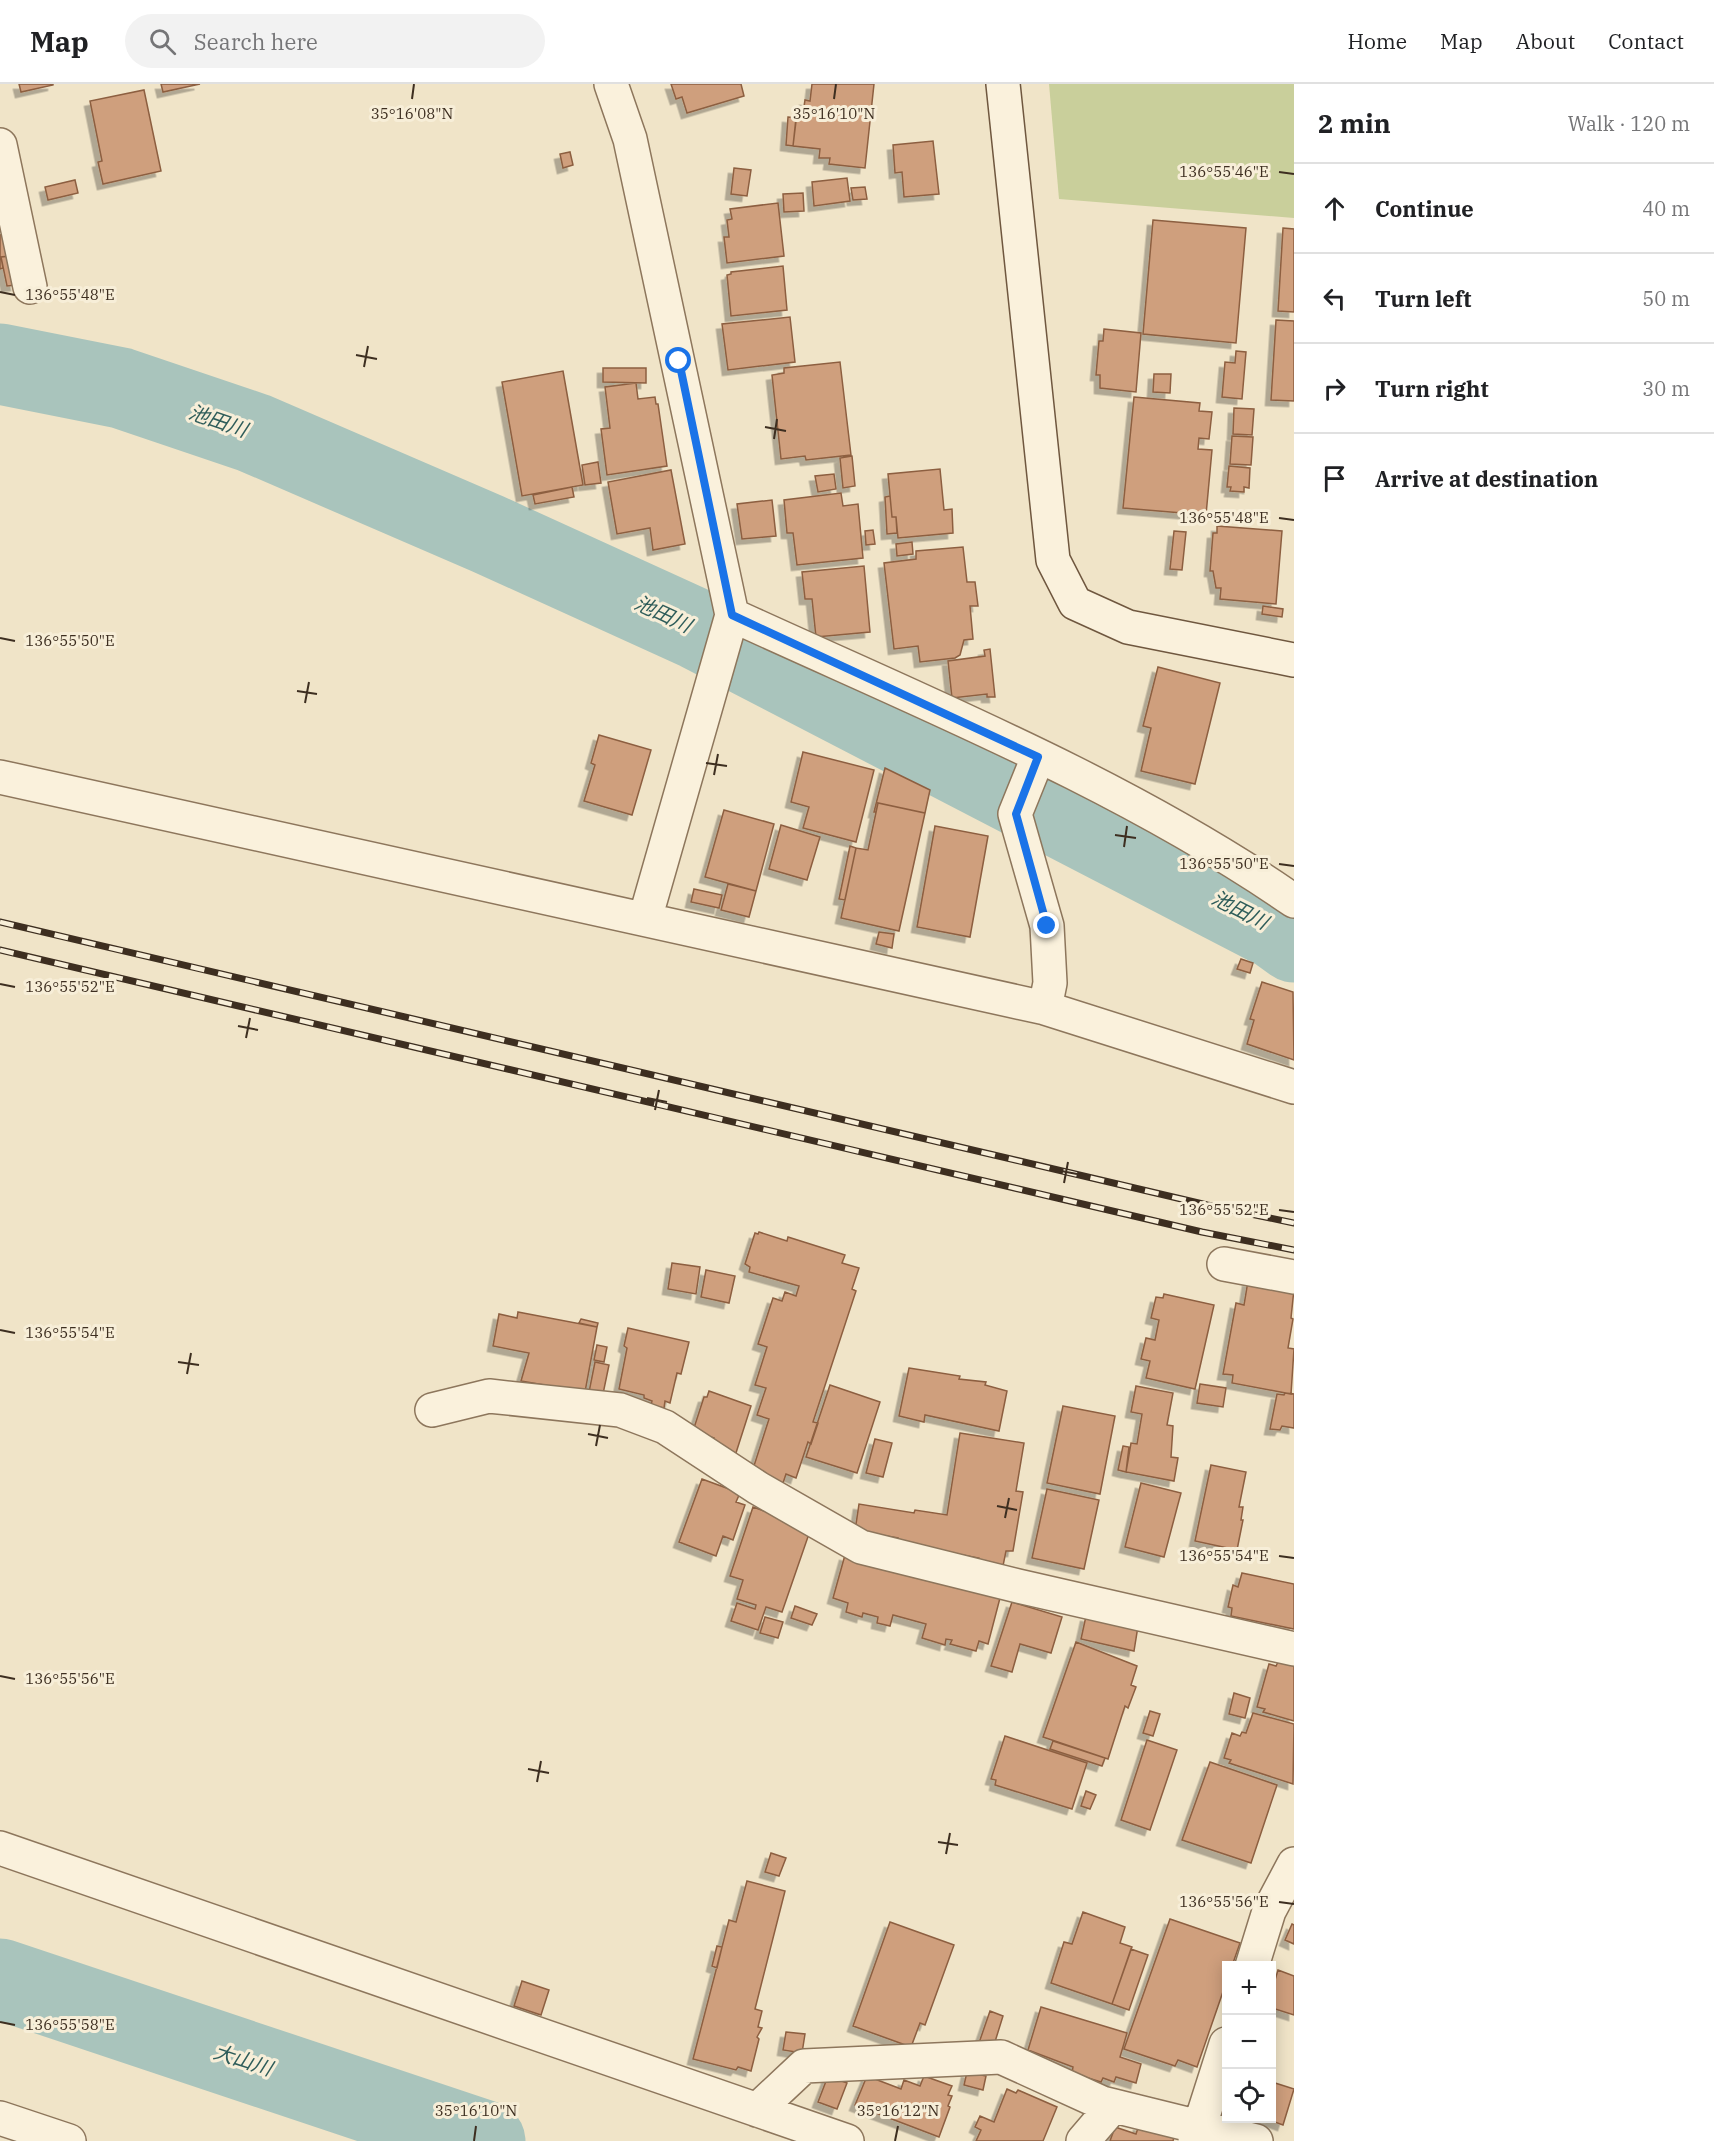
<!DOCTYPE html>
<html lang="en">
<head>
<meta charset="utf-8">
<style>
  :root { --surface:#fff; --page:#f2f2f2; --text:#202124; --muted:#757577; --line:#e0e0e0 }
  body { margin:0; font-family:"IBM Plex Serif","Noto Sans JP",serif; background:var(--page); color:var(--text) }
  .controls { position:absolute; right:18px; bottom:18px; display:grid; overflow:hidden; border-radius:0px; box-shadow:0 3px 15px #0003 }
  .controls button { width:54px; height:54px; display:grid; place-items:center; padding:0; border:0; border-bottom:2px solid var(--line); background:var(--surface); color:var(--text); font:30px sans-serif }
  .stop { position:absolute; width:18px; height:18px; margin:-14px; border:4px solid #1a73e8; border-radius:50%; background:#fff }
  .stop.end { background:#1a73e8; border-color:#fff; box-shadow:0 2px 6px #0008 }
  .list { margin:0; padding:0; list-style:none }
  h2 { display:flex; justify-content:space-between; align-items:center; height:78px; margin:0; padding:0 24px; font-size:26px }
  h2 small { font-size:20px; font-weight:400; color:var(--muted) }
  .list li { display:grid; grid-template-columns:39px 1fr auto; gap:18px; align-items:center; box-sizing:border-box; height:90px; padding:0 24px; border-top:2px solid var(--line) }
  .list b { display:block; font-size:22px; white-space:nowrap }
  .list em { font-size:20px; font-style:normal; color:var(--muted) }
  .icon { flex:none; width:33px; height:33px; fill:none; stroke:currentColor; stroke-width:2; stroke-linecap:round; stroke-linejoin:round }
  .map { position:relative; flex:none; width:1294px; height:2057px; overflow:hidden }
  header { display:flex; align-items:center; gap:36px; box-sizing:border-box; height:84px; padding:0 30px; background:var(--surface); border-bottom:2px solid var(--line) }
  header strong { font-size:28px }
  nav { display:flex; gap:33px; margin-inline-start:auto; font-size:21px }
  .search { width:420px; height:54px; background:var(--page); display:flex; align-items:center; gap:15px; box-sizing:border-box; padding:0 21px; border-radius:33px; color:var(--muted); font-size:22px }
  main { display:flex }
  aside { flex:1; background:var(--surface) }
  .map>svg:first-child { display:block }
</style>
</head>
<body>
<header>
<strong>Map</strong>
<div class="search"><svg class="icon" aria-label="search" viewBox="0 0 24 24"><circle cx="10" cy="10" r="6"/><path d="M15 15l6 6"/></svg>Search here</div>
<nav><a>Home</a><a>Map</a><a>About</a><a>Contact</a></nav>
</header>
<main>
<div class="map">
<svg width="1294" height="2057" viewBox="0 0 1294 2057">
  <defs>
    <filter id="shadow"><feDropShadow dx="-5.5" dy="5.5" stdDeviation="0" flood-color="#0004"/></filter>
  </defs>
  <rect width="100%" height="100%" fill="#f0e4c8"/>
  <path fill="#c9cf9b" d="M1049,0h245v134l-235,-19z"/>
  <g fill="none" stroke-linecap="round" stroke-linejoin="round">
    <path stroke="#a9c4bc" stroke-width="81" d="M0,280l121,24 133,45 234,101 211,96 577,299 18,13
      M0,1895l485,162"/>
  </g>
  <path fill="#cf9f7d" stroke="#8d5f41" stroke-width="1.5" filter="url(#shadow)" d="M19,0h34v1l-32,7z
    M161,0h39l-37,8z
    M671,0h70l3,12 -57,17 -5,-16 -6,2z
    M812,0h62l-9,84 -36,-4 1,-6h-11l1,-9 -27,-3 4,-33 6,1 2,-14 5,1z
    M144,6l17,81 -58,13 -5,-22 4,-1 -12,-60z
    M788,33l8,1 -3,28 -7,-1z
    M933,57l6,53 -35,3 -2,-25 -7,1 -2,-28z
    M570,68l3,13 -10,3 -3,-14z
    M734,84l17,2 -4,26 -16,-2z
    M847,94l3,23 -36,5 -2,-24z
    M75,96l3,13 -30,7 -3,-13z
    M865,103l2,12 -14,1 -2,-12z
    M803,109l1,18 -20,1 -1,-18z
    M778,119l6,53 -57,7 -3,-26h5l-2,-17 5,-1 -2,-10z
    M1153,136l93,8 -10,115 -93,-9z
    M1283,144l11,1v83l-16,-1z
    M5,150l5,22 -9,1 2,11 -3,1v-34z
    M10,172l6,29 -9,1 -6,-29z
    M783,182l4,44 -56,6 -4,-41 4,-1v-2z
    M790,233l5,45 -67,8 -6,-46z
    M1276,236l18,1v80l-23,-1z
    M1104,245l37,4 -5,59 -36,-4v-13h-4l3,-34h4z
    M1236,267l10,1 -4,47 -20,-2 3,-35 10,1z
    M840,278l11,93 -45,5 -1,-4 -24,3 -9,-84 12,-2v-5z
    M603,284h43v15l-43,-1z
    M563,287l20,114 -61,11 -20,-114z
    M1154,290h17l-1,19 -17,-1z
    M636,299l2,16 17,-2 1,7h2l9,62 -60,9 -6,-46 9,-1 -5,-41z
    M1134,313l66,6 -1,8 13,1 -3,27 -10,-1 -1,11 14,1 -6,65 -83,-7z
    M1234,324l20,1 -2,26 -19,-1z
    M1232,352l21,1 -2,28 -21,-1z
    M852,372l3,30 -12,2 -3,-30z
    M598,378l3,21 -16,2 -3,-20z
    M1229,382l21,2 -1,20 -5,-1v5l-14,-1 1,-4h-4z
    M940,385l4,41 8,-1 1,24 -55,5 -2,-21h-4l-4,-43z
    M671,386l14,74 -32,6 -3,-22 -33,6 -9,-52z
    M834,390l2,15 -18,3 -3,-16z
    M572,403l2,10 -39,7 -2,-9z
    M841,409l2,13 15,-2 5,54 -66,7 -4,-32h-6l-3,-33z
    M890,412l2,21h4l1,16 -10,1 -2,-37z
    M772,416l4,36 -34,3 -5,-35z
    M1217,442l65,5 -6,73 -56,-5 1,-11h-5l-3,-17h-3l3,-38h4z
    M873,446l2,14 -9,1 -1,-14z
    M1174,447l12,1 -4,38 -12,-1z
    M912,458l1,12 -16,2 -1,-12z
    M963,463l4,35h8l3,24h-8l3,33 -9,1 -4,15 -5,3 -35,4 -2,-16 -24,3 -10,-86 32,-4v-8z
    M864,482l6,66 -54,5 -4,-38h-7l-3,-27z
    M1263,522l20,3 -1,8 -20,-3z
    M990,565l5,48h-8v-3l-35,4 -4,-37 37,-5 -1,-6z
    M1158,583l62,16 -25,101 -54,-13 10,-43 -8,-2z
    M599,651l52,15 -19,65 -48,-14 11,-36 -4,-2z
    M803,668l71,18 -18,72 -53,-14 6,-21 -18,-5z
    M885,684l45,22 -5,23 -47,-10 -2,9h-2z
    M878,719l47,10 -26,118 -58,-13 15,-70 12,2z
    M724,726l50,14 -18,67 -51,-14z
    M781,741l39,12 -13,43 -38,-11z
    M935,742l53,10 -18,101 -53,-10z
    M850,762l6,2 -11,52 -6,-1z
    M728,800l28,7 -7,26 -28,-7z
    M694,805l28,6 -3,13 -28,-6z
    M879,848l15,2 -2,14 -16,-4z
    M1241,875l12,4 -3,10 -13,-4z
    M1262,898l31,10 1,68 -47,-16 7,-24 -4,-1z
    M759,1148l28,9 1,-4 57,18 -3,8 17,5 -7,21 4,2 -43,131 5,1 -7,21 -3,-2 -12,36 -10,-4 -4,12 -30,-14 17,-53 -12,-4 9,-27 -11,-3 12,-38 -9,-3 15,-46 9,3 3,-9 11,4 3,-10 -50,-14 1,-5 -5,-3 10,-31 3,1z
    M672,1179l28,4 -4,27 -28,-5z
    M706,1186l29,6 -6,27 -28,-6z
    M1248,1197l46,8 -3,29 2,1 -5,29 6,1 -3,45 -59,-11 1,-8 -10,-1 13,-71 8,2z
    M1164,1210l50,11 -19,84 -49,-11 4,-17 -9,-2 5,-21 9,2 4,-20 -8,-2 5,-21 7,1z
    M518,1228l79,15 -12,65 -64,-11 8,-28 -36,-7 6,-32 18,4z
    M581,1235l17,4 -1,4 -18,-4z
    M628,1244l61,14 -8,32 -4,-1 -7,30 -5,-2 -1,7 -13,-3 1,-4 -8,-3v-3l-25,-6 8,-41 -3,-2z
    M597,1261l10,2 -3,15 -10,-2z
    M595,1278l14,3 -6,29 -14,-2z
    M909,1284l51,8 -1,3 27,3 -1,3 22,6 -8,40 -74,-16 -1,7 -25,-6z
    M1200,1300l26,4 -3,19 -26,-4z
    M830,1301l50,17 -23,71 -51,-16z
    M1136,1302l37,7 -6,32 6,1 -2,31 7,1 -4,23 -48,-9 5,-29 6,1 5,-30 -11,-2z
    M709,1307l42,15 -16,50 -25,-8 4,-10 -21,-7 11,-34h3z
    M1285,1309l9,1v34l-12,-2 -2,4 -10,-1 7,-35 7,1z
    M1063,1322l52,10 -15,78 -53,-11z
    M960,1349l64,10 -8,48 7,1 -10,59h-7l-3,15 -24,-4v-4l-81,-15v-5l-43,-7 4,-27 55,9 1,-3 32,5z
    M875,1355l17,4 -9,34 -17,-4z
    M1123,1362l6,1 -3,25 -8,-2z
    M1211,1381l35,7 -7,35h4l-2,13h2l-6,30 -42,-9z
    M702,1395l38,14 -4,9 9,3 -12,35 -10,-4 -7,20 -37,-14z
    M1141,1399l40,10 -17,64 -39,-10z
    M1047,1405l52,11 -15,69 -52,-11z
    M753,1423l58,21 -29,84 -16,-5 -8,23 -27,-9 6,-18 18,6 1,-4 -19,-6 6,-19 -13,-4z
    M845,1471l155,43 -12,46 -9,-3 -3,10 -26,-7 2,-4 -6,-1 -1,6 -23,-7 4,-14 -33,-9 -3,11 -13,-3 1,-6 -15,-4 -1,4 -16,-5 2,-9 -15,-5z
    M1242,1489l52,11v45l-63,-13 1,-8 -4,-1 5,-22 5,2z
    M1012,1518l50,15 -11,36 -31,-9 -8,28 -21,-6z
    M795,1522l22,8 -5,11 -21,-7z
    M1086,1532l52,10 -4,25 -53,-12z
    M765,1533l18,5 -5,16 -18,-5z
    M1076,1558l61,24 -6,19 5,2 -8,21 -3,-2 -17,53 -65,-22z
    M1278,1578l16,4v55l-31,-9 2,-3 -8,-2 12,-43 7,2z
    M1234,1609l16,5 -5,20 -16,-4z
    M1150,1627l10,3 -7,22 -10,-3z
    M1253,1629l41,11 -1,60 -64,-21 2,-3 -7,-2 8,-25 8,3 2,-4 4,1z
    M1005,1652l82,27 -15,46 -77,-24 1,-5 -5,-1z
    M1147,1656l30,10 -27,80 -29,-10z
    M1053,1657l52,17 -3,8 -52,-17z
    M1210,1678l67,23 -26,78 -69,-23z
    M1086,1707l10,4 -6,14 -9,-3z
    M771,1769l15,5 -7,18 -14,-4z
    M747,1797l38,10 -30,118 7,2 -4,16 4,1 -5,9 2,2 -8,32 -13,-4 -2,3 -43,-11 36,-139 7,2z
    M1083,1828l42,15 -5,16 12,4 -20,57 -61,-21 13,-41 8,2z
    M1170,1835l70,24 -8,23h-6v17l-29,84 -19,-7 -3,6 -51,-17z
    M890,1838l64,23 -29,80 -5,-2 -9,24 -58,-21z
    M1292,1840l2,1v19l-9,-4z
    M717,1862l5,1 -5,21 -5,-2z
    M1131,1865l17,6 -19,55 -17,-6z
    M1278,1886l16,6v39l-22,-7v-18z
    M522,1897l27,9 -8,25 -27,-9z
    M1041,1923l86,26 -7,24 21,7 -5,19 -20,-6 -2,5 -11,-4 -2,4 -29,-9 1,-6 -45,-17z
    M990,1927l13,5 -9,29 -14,-5z
    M786,1948l19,2 -3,19 -19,-3z
    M967,1988l19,4 -3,14 -19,-5z
    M828,1992l19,7 -10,26 -19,-7z
    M867,1992l34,13 3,-9 16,6 4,-10 28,10 -4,9 4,1 -4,10 2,1 -11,30 -84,-32z
    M1272,1998l22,7 -11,36 -19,-7h8z
    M1007,2005l9,4 2,-3 39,17 -14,34h-67l5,-11 -6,-3 5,-11 14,6z
    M1139,2041l35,12 -1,4h-63l5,-14 21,7z"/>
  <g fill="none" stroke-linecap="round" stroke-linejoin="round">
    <defs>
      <path id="street" d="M611,0l19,55 102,476 -87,304
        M0,61l30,142
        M732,531c189,87 391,168 562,286
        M1038,673l-23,57 32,112 3,57 -5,25
        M0,693l1045,231 249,79
        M1224,1180l70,13
        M432,1326l57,-14 131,14 45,17 93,61 103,59 157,39 276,63
        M0,1764l847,293
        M1252,1882l17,-55 25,-47
        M757,2026l47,-44 197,-9 101,46 154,38
        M0,2034l69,23
        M1083,2057l30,-35
        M1195,2057l31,-97"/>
      <path id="secondary" d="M1003,0l50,476 22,43 53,24 166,33"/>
    </defs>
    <use href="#street" stroke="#8d765c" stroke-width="36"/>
    <use href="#secondary" stroke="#6f573f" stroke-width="36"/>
    <use href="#street" stroke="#faf1dc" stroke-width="33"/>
    <use href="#secondary" stroke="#faf1dc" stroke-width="33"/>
    <defs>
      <path id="rail" d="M0,838l1207,283 87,18
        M0,866l1202,282 92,18"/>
    </defs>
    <use href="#rail" stroke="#3d2e20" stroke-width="7"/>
    <use href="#rail" stroke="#f7eed8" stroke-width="4.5" stroke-dasharray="14" stroke-linecap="butt"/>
  </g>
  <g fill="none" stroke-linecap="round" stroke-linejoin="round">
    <path stroke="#1a73e8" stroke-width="8" d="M679,277l53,254 306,142 -22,57 31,112"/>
  </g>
  <path fill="none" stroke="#3d2e20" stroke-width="2" d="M412,15l2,-15M834,15l2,-15M1279,88l15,2M0,208l15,3M356,271l21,4M364,283l4,-21M765,343l21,4M774,355l3,-20M1279,434l15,2M0,554l15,3M297,607l20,3M305,619l4,-21M706,679l21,3M714,691l4,-21M1115,751l21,3M1124,763l3,-21M1279,780l15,2M0,900l15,3M238,942l20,4M246,954l4,-20M647,1014l20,4M655,1026l4,-20M1056,1086l21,4M1064,1099l4,-21M1279,1126l15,2M0,1246l15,3M178,1278l21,3M187,1290l4,-21M588,1350l20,4M596,1362l4,-21M997,1422l20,4M1005,1434l4,-20M1279,1472l15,2M0,1592l15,3M528,1685l21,4M537,1698l4,-21M938,1758l20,3M946,1770l4,-21M1279,1818l15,2M0,1938l15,3M474,2057l2,-15M895,2057l3,-15"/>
  <g text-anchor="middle" stroke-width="6" stroke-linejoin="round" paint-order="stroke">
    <g font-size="20" font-style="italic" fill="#2f5d5a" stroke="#f7eed8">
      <text transform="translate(218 337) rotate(19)" y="7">池田川</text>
      <text transform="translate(663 530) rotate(25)" y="7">池田川</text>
      <text transform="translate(1240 826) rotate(27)" y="7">池田川</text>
      <text transform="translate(243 1976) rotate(18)" y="7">大山川</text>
    </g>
  </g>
  <g font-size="15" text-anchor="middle" fill="#3d2e20" stroke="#f7eed8" stroke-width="6" stroke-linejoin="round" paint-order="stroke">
    <text x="412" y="35">35°16'08"N</text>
    <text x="834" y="35">35°16'10"N</text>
    <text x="1224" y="93">136°55'46"E</text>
    <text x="70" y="216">136°55'48"E</text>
    <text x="1224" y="439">136°55'48"E</text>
    <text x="70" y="562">136°55'50"E</text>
    <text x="1224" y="785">136°55'50"E</text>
    <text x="70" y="908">136°55'52"E</text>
    <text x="1224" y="1131">136°55'52"E</text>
    <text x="70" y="1254">136°55'54"E</text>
    <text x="1224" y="1477">136°55'54"E</text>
    <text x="70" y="1600">136°55'56"E</text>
    <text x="1224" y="1823">136°55'56"E</text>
    <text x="70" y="1946">136°55'58"E</text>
    <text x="476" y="2032">35°16'10"N</text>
    <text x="898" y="2032">35°16'12"N</text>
  </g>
</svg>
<div class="controls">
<button>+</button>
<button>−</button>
<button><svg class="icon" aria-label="locate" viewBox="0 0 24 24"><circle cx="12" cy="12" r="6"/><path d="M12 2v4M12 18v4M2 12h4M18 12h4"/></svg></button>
</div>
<div class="stop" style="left:679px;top:277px"></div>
<div class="stop end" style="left:1047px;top:842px"></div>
</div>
<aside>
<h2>2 min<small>Walk · 120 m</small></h2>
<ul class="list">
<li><svg class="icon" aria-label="ahead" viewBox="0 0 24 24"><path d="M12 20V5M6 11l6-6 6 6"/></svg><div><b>Continue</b></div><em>40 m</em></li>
<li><svg class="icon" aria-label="left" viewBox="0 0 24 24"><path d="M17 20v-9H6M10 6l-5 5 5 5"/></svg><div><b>Turn left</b></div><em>50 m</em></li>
<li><svg class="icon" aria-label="right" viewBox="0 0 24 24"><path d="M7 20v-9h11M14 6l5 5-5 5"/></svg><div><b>Turn right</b></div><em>30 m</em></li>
<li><svg class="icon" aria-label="arrive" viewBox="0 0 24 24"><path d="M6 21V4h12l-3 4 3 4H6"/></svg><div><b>Arrive at destination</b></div></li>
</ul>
</aside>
</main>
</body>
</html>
